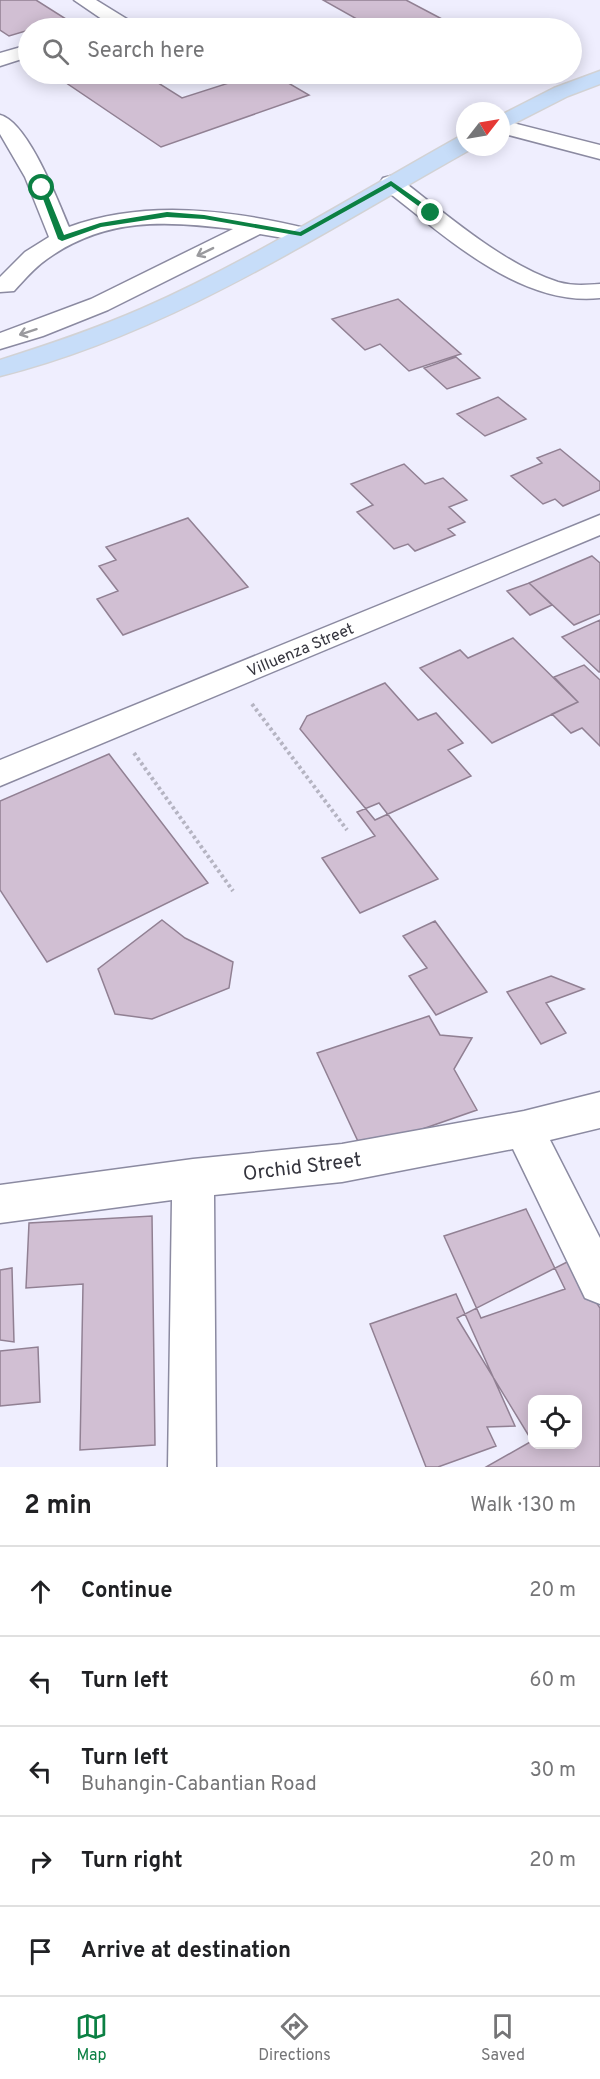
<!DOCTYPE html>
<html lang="en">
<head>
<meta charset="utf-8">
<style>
  :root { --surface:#fff; --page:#f2f2f2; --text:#202124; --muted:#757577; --line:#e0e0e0; --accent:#0b8043 }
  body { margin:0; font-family:Overpass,sans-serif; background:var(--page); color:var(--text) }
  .controls { position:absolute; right:18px; bottom:18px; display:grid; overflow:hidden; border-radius:12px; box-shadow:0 3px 15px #0003 }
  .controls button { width:54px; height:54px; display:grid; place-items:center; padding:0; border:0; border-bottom:2px solid var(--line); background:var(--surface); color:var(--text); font:30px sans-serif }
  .compass { position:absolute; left:456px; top:102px; width:54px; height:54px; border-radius:50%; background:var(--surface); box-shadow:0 3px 15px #0003; rotate:59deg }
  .stop { position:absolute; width:18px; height:18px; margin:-14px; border:4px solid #0b8043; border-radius:50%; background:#fff }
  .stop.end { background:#0b8043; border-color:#fff; box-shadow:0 2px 6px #0008 }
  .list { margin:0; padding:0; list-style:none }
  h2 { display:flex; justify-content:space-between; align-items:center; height:78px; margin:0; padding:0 24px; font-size:26px }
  h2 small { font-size:20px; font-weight:400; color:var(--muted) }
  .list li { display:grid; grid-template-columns:39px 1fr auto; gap:18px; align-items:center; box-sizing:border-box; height:90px; padding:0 24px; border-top:2px solid var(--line) }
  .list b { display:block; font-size:22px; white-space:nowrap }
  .list p { margin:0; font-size:20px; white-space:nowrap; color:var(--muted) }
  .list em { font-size:20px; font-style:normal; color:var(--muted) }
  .icon { flex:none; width:33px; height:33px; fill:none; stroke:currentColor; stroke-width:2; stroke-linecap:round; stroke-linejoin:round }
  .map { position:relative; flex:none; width:600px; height:1467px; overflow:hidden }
  .search { position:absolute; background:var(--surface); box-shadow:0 3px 15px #0003; left:18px; right:18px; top:18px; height:66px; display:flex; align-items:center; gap:15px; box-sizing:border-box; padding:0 21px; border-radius:33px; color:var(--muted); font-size:22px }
  .sheet { height:528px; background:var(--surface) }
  nav { display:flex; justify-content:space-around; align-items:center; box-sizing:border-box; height:84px; border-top:2px solid var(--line); background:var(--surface); font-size:16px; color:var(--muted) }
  nav a { display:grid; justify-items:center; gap:3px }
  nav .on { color:var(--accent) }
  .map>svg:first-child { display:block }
</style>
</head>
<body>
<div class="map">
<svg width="600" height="1467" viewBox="0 0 600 1467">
  <rect width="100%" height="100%" fill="#efeefe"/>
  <path fill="#d1bfd3" stroke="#918093" stroke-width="1.5" fill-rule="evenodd" d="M0,0h36l30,19 -57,17 -9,-6z
    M323,0h83l53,28h-112l17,-5z
    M53,74h91l38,24 75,-24h16l36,21 -148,52z
    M398,299l63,55 -52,17 -29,-27 -15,6 -33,-31z
    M456,357l24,21 -33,11 -23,-21z
    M498,397l28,22 -41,17 -28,-22z
    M560,449l40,33v8l-37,16 -8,-7 -12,5 -32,-28 31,-13 -5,-5z
    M404,464l21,20 18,-6 24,22 -18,7 16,15 -17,7 7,6 -40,16 -7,-7 -14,5 -37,-37 16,-7 -22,-21z
    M188,518l60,69 -125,48 -26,-36 21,-8 -19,-25 17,-6 -10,-13z
    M592,556l8,7v51l-26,11 -45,-42z
    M529,583l23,22 -22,10 -23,-24z
    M600,620v52h-1l-37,-35z
    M513,638l65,64 -86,41 -72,-75 40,-18 8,8z
    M584,665l16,15v66l-18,-18 -11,5 -19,-19 26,-12 -24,-25z
    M385,683l33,37 18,-7 27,30 -15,7 23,26 -96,44 -75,-91 7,-13z
    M109,754l99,129 -161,79 -47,-72v-89z
    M379,803l59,76 -78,34 -38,-55 53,-22 -18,-24z
    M162,920l23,18 48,24 -4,26 -77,31 -37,-5 -17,-45z
    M435,921l52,71 -51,23 -27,-39 18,-8 -24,-32z
    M551,976l33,13 -38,14 20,30 -25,11 -34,-52z
    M429,1016l11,19 32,3 -18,31 23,41 -115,40 -45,-97z
    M526,1209l39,80 -84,29 -37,-82z
    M152,1216l3,229 -75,5 3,-166 -57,4 3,-65z
    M569,1261l31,47v159h-114l46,-26 -75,-123zM532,1400h46v44h-46z
    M12,1268l2,74 -14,-2v-70z
    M456,1294l59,132 -28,1 9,19 -58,21h-12l-56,-143z
    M38,1347l2,55 -40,4v-55z"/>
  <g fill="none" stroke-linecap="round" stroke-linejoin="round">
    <defs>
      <path id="minor" d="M74,0h22l39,24 3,4h-23z
        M28,45v12l-28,9v-13z
        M0,115c28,7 58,86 69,112 76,-28 163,-17 240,2l4,5 -4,5 -8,2 -41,-7 -152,76 -65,26 -43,13v-16l91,-34 142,-70c-68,-8 -127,-12 -186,30 -13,9 -23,21 -33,32l-14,1v-15l25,-25 24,-15 -24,-60 -25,-43z
        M501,120l99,25v14l-99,-26z
        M391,176l8,2c46,35 105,87 159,104 14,4 28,3 42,2v14c-81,9 -157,-64 -217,-110l-3,-5 3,-5z
        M600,515v20l-600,251v-26z
        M600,1092v36l-50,12 50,98v66l-15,-6 -72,-149 -171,33 -128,13 2,272h-48l4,-267 -172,23v-38l193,-26 149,-15 182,-33z"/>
      <path id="major" d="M600,71v13l-32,12 -67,34v-15l53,-27z
        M465,136v11l8,1c-152,85 -302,185 -473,228v-16c48,-15 95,-31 141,-51 109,-48 212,-113 316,-171z"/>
    </defs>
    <use href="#minor" stroke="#8b8aa1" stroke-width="3"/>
    <use href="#major" stroke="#d2d2d4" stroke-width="3"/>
    <path stroke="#b5b4c2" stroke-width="4" stroke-dasharray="3 3" stroke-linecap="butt" d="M252,704l95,126
      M134,753l99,138"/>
    <use href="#minor" fill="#fff" fill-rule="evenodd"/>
    <use href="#major" fill="#c7ddf9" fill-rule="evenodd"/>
  </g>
  <defs><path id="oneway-shaft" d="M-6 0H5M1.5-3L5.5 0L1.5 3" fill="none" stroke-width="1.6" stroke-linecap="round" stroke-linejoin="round" transform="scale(1.5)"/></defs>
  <g stroke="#9a9a9e">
    <use href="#oneway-shaft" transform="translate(205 252) rotate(154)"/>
    <use href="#oneway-shaft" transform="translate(28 332) rotate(162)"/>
  </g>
  <path fill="#0b8043" d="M391,181l43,30v3h-5l-38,-28 -90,50 -97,-17 -37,-2 -66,10 -39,14 -4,-2 -19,-51 3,-2 3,2 19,47 36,-12 67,-11 37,3 96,17z"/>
  <g text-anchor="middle" stroke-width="4.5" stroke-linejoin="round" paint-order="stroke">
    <g font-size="16" fill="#34343d" stroke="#fff">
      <text transform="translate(300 649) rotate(-23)" y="6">Villuenza Street</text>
    </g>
    <g font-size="20" fill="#34343d" stroke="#fff">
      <text transform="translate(302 1166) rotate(-7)" y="7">Orchid Street</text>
    </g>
  </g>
</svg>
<div class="controls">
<button><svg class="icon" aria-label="locate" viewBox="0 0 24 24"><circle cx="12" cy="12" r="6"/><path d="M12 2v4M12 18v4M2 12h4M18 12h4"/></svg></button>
</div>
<svg class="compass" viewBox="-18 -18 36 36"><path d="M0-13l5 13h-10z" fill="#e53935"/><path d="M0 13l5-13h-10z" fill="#757577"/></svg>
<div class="stop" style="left:42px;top:188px"></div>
<div class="stop end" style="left:431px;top:213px"></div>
<div class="search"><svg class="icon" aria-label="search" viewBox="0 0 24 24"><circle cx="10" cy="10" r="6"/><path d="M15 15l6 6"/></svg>Search here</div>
</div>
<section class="sheet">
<h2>2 min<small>Walk · 130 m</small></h2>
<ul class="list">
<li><svg class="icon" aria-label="ahead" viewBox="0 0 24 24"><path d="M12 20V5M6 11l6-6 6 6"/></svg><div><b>Continue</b></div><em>20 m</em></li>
<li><svg class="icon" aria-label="left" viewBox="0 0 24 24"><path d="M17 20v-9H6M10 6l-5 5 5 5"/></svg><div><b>Turn left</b></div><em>60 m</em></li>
<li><svg class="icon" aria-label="left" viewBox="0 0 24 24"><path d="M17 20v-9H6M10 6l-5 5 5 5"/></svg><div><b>Turn left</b><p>Buhangin-Cabantian Road</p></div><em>30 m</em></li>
<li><svg class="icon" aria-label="right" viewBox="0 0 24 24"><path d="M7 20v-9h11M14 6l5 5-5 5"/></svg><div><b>Turn right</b></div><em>20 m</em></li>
<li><svg class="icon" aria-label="arrive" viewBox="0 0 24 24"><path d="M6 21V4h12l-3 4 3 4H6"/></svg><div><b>Arrive at destination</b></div></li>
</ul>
</section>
<nav>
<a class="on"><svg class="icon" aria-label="map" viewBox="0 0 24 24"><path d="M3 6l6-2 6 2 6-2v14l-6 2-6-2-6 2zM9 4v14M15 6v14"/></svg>Map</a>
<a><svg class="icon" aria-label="directions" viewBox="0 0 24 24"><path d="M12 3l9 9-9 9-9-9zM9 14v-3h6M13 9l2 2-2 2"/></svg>Directions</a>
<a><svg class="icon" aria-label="saved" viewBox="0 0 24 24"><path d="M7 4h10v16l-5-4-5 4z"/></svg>Saved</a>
</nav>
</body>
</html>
